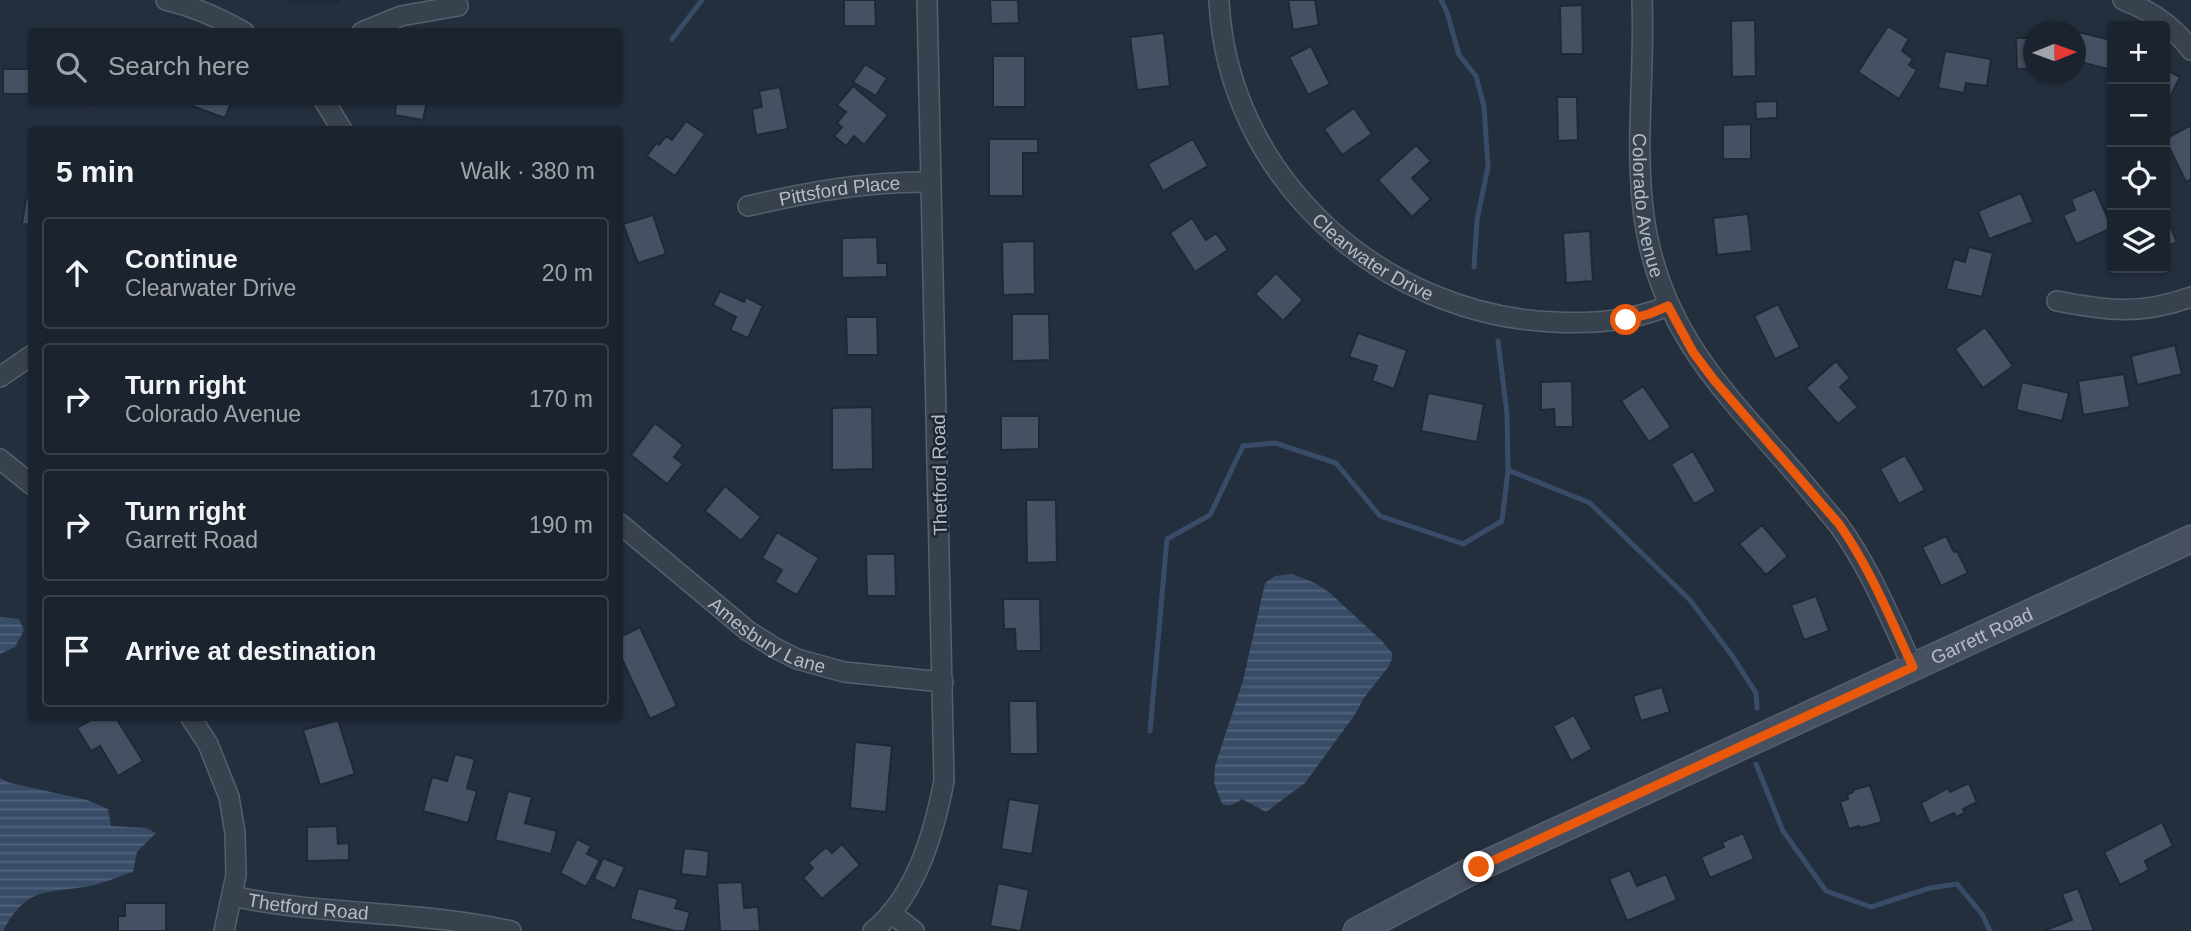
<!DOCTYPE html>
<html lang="en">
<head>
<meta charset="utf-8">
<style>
  :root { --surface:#1b232e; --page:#282f3a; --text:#f1f3f6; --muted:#a0a4aa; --line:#39404a }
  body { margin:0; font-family:Helvetica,sans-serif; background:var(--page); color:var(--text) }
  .controls { position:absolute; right:21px; top:21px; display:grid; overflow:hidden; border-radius:7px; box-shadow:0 2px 5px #0004 }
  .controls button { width:63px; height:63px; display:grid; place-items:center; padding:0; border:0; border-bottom:2px solid var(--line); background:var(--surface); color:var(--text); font:35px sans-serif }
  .compass { position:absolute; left:2023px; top:21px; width:63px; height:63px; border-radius:50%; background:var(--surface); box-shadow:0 2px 5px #0004; rotate:89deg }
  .stop { position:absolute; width:21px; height:21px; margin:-16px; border:5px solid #ea580c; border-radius:50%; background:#fff }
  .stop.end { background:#ea580c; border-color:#fff; box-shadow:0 2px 7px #0008 }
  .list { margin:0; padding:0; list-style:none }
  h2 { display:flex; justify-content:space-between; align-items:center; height:91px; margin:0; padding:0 28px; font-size:30px }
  h2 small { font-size:23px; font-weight:400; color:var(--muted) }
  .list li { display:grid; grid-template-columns:46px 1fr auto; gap:21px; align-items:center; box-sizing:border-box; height:112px; margin:0 14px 14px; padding:0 14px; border:2px solid var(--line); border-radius:7px }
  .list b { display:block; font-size:26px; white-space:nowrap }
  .list p { margin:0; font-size:23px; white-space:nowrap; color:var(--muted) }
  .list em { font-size:23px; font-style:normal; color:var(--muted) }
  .icon { flex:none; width:38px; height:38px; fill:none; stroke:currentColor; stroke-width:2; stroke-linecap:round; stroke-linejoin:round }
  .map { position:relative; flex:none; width:2191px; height:931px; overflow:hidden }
  .search { position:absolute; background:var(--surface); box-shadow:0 2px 5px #0004; left:28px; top:28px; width:595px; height:77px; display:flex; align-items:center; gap:18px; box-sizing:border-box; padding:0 24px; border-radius:7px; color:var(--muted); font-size:26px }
  .panel { position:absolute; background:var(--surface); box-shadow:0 2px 5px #0004; left:28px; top:126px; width:595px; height:595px; border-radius:7px }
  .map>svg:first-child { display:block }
</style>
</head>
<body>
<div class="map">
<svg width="2191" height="931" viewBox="0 0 2191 931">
  <defs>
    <pattern id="water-rules" width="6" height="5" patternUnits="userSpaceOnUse" patternTransform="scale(1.75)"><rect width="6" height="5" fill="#394c67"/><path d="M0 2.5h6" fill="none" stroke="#53647b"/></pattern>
  </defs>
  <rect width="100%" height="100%" fill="#242f3e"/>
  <path fill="url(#water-rules)" d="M1292,574l23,9 15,10 52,48 10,12v5l-3,8 -25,32 -10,18 -49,67 -39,29 -24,-13c-6,4 -12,9 -20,5l-8,-21 1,-17 28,-85 22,-98 10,-7z
    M0,617l19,2 5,11 -9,17 -15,7z
    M0,778l10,5 77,17 21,9 3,17 35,2 10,5 -19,19 -4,20c-14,4 -28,11 -43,14 -44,8 -62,-1 -87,45h-3z"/>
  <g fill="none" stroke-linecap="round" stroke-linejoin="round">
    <path stroke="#394c67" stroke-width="5" d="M1441,0l6,12 12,43 17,21 8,30 4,61 -11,53 -3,47
      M672,39l30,-39
      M1508,470l82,33 100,97 43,57 23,36 1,15
      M1150,731l17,-192 43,-24 33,-69 32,-3 61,20 44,53 83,28 39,-23 6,-51 -1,-56 -9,-73
      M1756,764l27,67 43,60 45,16 59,-19 27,-4 25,30 8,17"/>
  </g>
  <path fill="#455162" stroke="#1f2835" stroke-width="2" d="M288,0h50v2h-50z
    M844,0h31l1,26h-32z
    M990,0h28l1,23 -28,1z
    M1288,0h27l4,25 -26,5z
    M1582,5l1,49h-22l-1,-48z
    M1755,20l1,56 -24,1 -1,-56z
    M1888,26l21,13 -7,12 11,8 -4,6 8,5 -18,29 -41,-27z
    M2077,32l35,8v30l-36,-9z
    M1164,33l6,53 -33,4 -7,-53z
    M2016,38h18v30l-17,1z
    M1311,46l19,38 -22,11 -19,-38z
    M1945,51l46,8 -4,27 -21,-3 -2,10 -26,-5z
    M993,56h32v51h-32z
    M865,64l22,14 -11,18 -23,-14z
    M3,69h29v25h-29z
    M2165,69l15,8 -15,30z
    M2038,74h19v7h-18z
    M853,86l35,29 -24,30 -10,-9 -8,10 -12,-10 8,-9 -5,-4 9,-11 -9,-7z
    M780,87l8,42 -32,6 -4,-26 10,-2 -3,-16z
    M1557,97h20l1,43 -20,1z
    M1777,101v17l-21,1 -1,-17z
    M84,102h38v2l-38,1z
    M181,102h50l-6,16z
    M396,102h31l-4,18 -28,-5z
    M1354,108l18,26 -30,21 -18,-26z
    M686,121l19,13 -30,42 -28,-20 9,-13 3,2 7,-9 6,4z
    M1751,124v35h-28v-34z
    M2191,125v54l-5,3 -21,-43z
    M989,139h49v14h-15v43h-34z
    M1193,139l15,27 -45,25 -15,-27z
    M1416,145l15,16 -19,17 19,21 -19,18 -34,-37z
    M2095,189l17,39 -36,16 -13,-29 12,-5 -4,-11z
    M2021,193l12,29 -44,17 -11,-28z
    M26,198h6v27l-10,-1z
    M1748,214l4,37 -35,4 -4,-37z
    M2165,214l12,28 -12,5z
    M653,215l13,39 -28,9 -15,-39z
    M1192,218l14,22 10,-7 12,17 -33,22 -25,-39z
    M1590,231l3,50 -27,2 -3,-50z
    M877,237l1,26h9v14l-45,1v-40z
    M1034,241l1,53 -32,1 -1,-53z
    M1969,247l24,6 -11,44 -36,-8 8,-30 11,3z
    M1276,273l27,27 -20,21 -28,-27z
    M720,291l24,11 2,-5 17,9 -15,32 -18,-8 6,-13 -23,-12z
    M1778,304l22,43 -25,12 -21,-43z
    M1012,314h37l1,46 -38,1z
    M846,317h31l1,38h-31z
    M1985,327l28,39 -30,22 -28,-39z
    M1358,333l49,17 -13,39 -22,-8 5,-15 -28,-9z
    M2175,345l7,29 -45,11 -6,-29z
    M1836,361l14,17 -10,9 18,20 -20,17 -32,-36z
    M2124,374l6,33 -47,8 -5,-34z
    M1572,381l1,46h-18l-1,-18 -13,1v-28z
    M2022,382l47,11 -7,28 -46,-11z
    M1643,386l28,41 -22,15 -28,-41z
    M1428,393l56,11 -7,38 -56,-11z
    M872,407l1,62 -41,1v-62z
    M1001,416h38v33l-38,1z
    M655,423l28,22 -9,12 9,7 -16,20 -36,-29z
    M1693,451l23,40 -22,13 -23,-40z
    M1905,455l20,35 -26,14 -19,-35z
    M725,486l36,31 -20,24 -36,-30z
    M1026,500h30l1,62 -30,1z
    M1762,525l26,31 -22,19 -27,-31z
    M777,532l42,26 -22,37 -22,-13 7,-12 -20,-12z
    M1946,536l8,16 3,-1 11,22 -27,13 -19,-39z
    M866,554h29l1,42h-29z
    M1816,596l13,35 -25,9 -13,-35z
    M1003,599h37l1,52h-25l-1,-22h-11z
    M640,627l37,79 -27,13 -30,-64v-18z
    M1662,687l8,25 -29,9 -8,-25z
    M1009,701h28l1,53h-28z
    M1574,715l18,34 -21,12 -18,-35z
    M95,718h21l27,43 -25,15 -18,-30 -9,5 -14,-23z
    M338,720l17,54 -35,11 -17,-55z
    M855,742l37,4 -6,66 -36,-4z
    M455,754l20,5 -8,29 10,3 -9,32 -45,-12 9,-34 15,4z
    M1969,783l8,19 -14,7 2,4 -9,4 -2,-4 -24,11 -9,-21 27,-15 2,4z
    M1870,785l12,37 -22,6 -1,-2 -10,3 -9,-27 8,-3 -1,-4 6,-3v-2z
    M508,791l24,6 -7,26 32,8 -6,23 -56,-14z
    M1009,799l31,5 -8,50 -31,-5z
    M2162,822l11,24 -28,15 4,9 -29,15 -16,-33z
    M337,826l1,18 11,-1v17l-42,1v-34z
    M1743,833l11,26 -44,19 -9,-21 23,-10 -2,-5z
    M577,839l14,7 -4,8 13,6 -14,27 -26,-14z
    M842,844l18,21 -38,34 -19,-21 10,-10 -5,-5 18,-16 6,6z
    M684,848l25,3 -2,26 -26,-3z
    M603,858l22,9 -10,22 -21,-10z
    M1630,870l7,16 29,-12 11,26 -50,21 -18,-42z
    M742,882l2,26 14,-1 2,24h-40l-3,-48z
    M998,883l31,7 -8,41 -31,-5z
    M638,888l40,11 -3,9 15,4 -5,19h-10l-45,-12z
    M2078,888l16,43h-51l29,-11 -10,-26z
    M125,903h41v28h-48v-15h7z"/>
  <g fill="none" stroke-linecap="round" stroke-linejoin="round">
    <defs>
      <g id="street">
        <path d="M166,0c29,7 52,17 78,32"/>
        <path id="s1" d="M1219,0c8,177 162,315 335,322 40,2 77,-1 114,-16"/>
        <path id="s2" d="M1642,0c3,69 -7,139 1,208 12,110 70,173 140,251 19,21 37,44 55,65 32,44 52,94 75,143"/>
        <path d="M2123,0c27,10 51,27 68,50"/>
        <path d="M362,32l39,-16 57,-10"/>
        <path d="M325,102l17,28"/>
        <path id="s3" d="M748,206c61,-14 121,-25 183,-24"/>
        <path d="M2057,301c51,10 84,14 134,-4"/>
        <path d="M0,377l32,-22"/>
        <path d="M0,459l32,26"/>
        <path id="s4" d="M620,524l128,107 27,17 22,11 47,13 99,10"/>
        <path d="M191,718l17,26 21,53 6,36 1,42 -12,56"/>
        <path id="s5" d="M232,896c92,20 187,14 279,35"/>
        <path d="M891,913l23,18"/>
        <path d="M873,931c43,-35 61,-98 71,-150l-17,-781"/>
      </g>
      <g id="secondary">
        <path id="s6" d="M1357,931l122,-64 712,-328"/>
      </g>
    </defs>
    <use href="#street" stroke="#565f6c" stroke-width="22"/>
    <use href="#secondary" stroke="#565f6c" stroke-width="29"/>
    <use href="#street" stroke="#38414e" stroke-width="19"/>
    <use href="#secondary" stroke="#465061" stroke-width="26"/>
  </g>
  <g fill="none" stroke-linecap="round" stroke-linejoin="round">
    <path stroke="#ea580c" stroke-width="9" d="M1479,867l434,-200c-23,-49 -43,-99 -74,-143l-125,-144 -21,-28 -25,-46 -19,8 -23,6"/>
  </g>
  <g text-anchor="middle" stroke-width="5" stroke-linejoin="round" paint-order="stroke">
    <g font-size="19" fill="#b4bcc9" stroke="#1d2633">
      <text dy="7" stroke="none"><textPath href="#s3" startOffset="93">Pittsford Place</textPath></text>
      <text dy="7" stroke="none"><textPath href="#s2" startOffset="206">Colorado Avenue</textPath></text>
      <text dy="7" stroke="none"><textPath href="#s1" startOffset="313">Clearwater Drive</textPath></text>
      <text transform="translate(939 475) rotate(-91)" y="7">Thetford Road</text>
      <text dy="7" stroke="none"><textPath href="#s4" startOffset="186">Amesbury Lane</textPath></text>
      <text dy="7" stroke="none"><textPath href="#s6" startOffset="691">Garrett Road</textPath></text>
      <text dy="7" stroke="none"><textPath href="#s5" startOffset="77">Thetford Road</textPath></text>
    </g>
  </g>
</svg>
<div class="controls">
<button>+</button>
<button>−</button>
<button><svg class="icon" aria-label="locate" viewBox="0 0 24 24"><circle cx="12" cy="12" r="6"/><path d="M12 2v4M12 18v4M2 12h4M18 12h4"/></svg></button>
<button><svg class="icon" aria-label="layers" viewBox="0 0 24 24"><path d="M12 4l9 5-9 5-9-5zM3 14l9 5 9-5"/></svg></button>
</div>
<svg class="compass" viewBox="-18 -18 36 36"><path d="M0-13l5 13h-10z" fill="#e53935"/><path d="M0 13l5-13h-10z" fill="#a0a4aa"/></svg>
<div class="stop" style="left:1626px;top:320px"></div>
<div class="stop end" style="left:1479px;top:867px"></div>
<div class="search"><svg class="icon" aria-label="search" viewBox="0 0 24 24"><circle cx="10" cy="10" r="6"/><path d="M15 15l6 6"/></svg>Search here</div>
<section class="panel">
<h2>5 min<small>Walk · 380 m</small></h2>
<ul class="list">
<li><svg class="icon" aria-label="ahead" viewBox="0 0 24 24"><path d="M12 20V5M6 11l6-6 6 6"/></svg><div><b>Continue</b><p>Clearwater Drive</p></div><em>20 m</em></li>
<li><svg class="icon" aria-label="right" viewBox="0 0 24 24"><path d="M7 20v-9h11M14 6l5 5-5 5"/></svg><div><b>Turn right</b><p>Colorado Avenue</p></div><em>170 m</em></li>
<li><svg class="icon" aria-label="right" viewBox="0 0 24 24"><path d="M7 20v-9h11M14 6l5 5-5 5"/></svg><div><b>Turn right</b><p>Garrett Road</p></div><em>190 m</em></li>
<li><svg class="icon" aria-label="arrive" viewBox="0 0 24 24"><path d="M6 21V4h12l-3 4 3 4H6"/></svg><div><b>Arrive at destination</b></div></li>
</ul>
</section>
</div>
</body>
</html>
